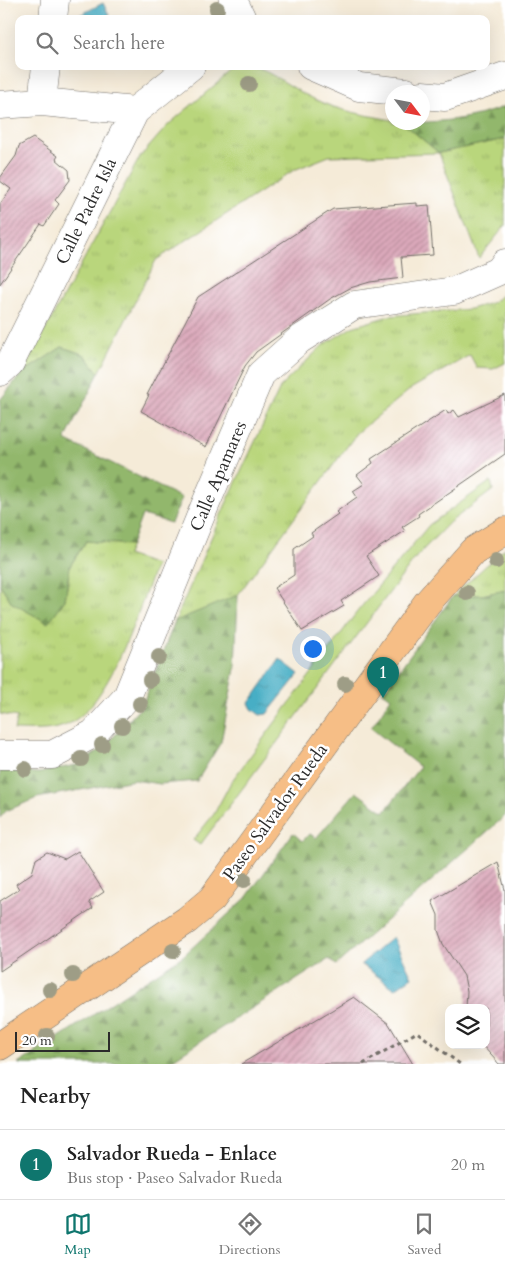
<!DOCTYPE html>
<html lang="en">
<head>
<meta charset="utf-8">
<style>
  :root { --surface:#fff; --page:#f2f2f2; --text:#222; --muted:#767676; --line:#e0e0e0; --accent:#0f766e }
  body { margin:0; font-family:Cardo,serif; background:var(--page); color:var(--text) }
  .controls { position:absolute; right:15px; bottom:15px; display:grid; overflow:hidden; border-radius:10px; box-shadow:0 5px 20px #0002 }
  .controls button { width:45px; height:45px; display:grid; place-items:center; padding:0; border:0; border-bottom:1px solid var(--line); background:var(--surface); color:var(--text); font:25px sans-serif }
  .compass { position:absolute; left:385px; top:85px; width:45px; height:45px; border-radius:50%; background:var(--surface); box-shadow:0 5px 20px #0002; rotate:122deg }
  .scale { position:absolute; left:15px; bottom:12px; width:95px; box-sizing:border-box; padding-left:5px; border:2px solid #2b2b2b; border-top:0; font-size:14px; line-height:18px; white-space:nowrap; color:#2b2b2b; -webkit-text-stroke:4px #fff; paint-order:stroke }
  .you { position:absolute; left:312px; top:648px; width:18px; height:18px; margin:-12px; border:4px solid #fff; border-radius:50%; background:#1a73e8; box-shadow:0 0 0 8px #1a73e833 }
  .badge { display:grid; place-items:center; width:32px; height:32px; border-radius:50%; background:var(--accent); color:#fff; font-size:16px; font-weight:700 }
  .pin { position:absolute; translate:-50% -41px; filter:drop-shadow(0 1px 2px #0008) }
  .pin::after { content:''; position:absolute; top:26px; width:18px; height:15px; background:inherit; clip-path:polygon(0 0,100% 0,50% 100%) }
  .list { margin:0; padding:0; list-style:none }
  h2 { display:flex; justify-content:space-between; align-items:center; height:65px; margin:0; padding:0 20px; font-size:21px }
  h2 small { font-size:16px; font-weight:400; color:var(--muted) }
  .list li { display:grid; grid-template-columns:32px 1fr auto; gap:15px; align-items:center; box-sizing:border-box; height:70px; padding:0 20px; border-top:1px solid var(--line) }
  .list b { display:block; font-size:19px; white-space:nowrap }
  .list p { margin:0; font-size:16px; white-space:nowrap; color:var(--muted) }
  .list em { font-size:16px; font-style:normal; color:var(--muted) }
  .icon { flex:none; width:28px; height:28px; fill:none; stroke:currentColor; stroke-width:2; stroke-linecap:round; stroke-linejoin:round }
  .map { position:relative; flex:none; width:505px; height:1064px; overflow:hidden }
  .search { position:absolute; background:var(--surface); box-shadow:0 5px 20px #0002; left:15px; right:15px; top:15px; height:55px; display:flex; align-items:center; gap:12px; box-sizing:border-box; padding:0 18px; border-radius:10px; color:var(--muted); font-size:19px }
  .sheet { height:135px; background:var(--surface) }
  nav { display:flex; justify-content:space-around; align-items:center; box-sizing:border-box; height:70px; border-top:1px solid var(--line); background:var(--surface); font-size:14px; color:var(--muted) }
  nav a { display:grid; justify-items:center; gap:2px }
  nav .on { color:var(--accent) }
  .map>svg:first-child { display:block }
</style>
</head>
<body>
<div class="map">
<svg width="505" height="1064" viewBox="0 0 505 1064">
  <defs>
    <pattern id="grass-tufts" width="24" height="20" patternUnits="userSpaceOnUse" patternTransform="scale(1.25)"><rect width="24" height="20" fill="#b9d67c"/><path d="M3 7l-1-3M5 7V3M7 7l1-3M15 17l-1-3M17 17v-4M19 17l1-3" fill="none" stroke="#9fb86b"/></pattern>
    <pattern id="forest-firs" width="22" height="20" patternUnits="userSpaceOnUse" patternTransform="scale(1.25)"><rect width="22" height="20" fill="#92b76c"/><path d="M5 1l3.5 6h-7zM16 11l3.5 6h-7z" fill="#779559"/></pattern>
    <pattern id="water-ripples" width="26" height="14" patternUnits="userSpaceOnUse" patternTransform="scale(1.25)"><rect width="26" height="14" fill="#46aec5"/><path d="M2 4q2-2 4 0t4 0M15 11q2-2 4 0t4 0" fill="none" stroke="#3b8ea0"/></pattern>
    <pattern id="building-hatch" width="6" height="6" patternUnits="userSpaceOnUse" patternTransform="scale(1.25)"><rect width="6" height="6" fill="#dca9bb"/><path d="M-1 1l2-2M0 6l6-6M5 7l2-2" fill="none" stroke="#b38a98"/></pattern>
  </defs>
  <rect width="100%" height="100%" fill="#fff"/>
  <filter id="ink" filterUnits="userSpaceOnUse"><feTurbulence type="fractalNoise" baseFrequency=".02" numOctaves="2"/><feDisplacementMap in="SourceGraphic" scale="10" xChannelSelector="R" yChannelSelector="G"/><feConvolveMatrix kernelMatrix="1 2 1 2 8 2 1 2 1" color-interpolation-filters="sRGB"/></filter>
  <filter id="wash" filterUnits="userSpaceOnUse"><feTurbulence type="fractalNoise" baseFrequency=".0096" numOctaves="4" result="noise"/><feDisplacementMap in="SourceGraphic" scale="20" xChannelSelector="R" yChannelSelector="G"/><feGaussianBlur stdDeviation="1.12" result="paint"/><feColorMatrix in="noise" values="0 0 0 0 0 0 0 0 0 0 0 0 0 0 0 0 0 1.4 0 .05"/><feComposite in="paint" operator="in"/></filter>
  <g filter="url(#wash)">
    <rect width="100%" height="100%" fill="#f5ebd8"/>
    <path fill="url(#grass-tufts)" stroke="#728054" d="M252,66c22,7 41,23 62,33 24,12 52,16 78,21v2l11,1 36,30 66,-14v87l-26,32 -40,-105 -110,3 -35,14 -138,90 -57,113 -14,-18 -23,-8 -41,27 119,-217 28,-32 68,-58z
      M505,292v71l-12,6 -16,-1 -7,-13 -58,33 -55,45 -209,284 -6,-11 33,-85 50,-115 56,-120 41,-40 30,-19 37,-11 81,-7 24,-7z
      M86,541l45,4 -4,10 29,10c-18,44 -46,144 -92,161 -16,6 -34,4 -50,4l3,-13 -17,-3v-130l12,19 53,-3 5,-34z
      M505,548v42l-23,5 -29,1z"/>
    <path fill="url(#forest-firs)" stroke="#5e714c" d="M505,106v33l-66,14 -36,-30c34,-1 70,-3 102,-17z
      M62,347l23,8 14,18 -34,67 117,58 -11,25 -29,-8 -11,30 -45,-4 -16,25 -5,34 -17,23 -36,-20 -12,-19v-184l21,-26z
      M505,590v226l-169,149 -7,-6 -164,105h-147l165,-108 63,-58 47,-65 9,8 8,-7 6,4 40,-46 28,20 36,-45 -49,-39 20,-30 -8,-6 70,-96 29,-1z
      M238,595l-3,74 -14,73 -24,39 -37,3 -26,-4 -97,18 -31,13 -6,7v-47l39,2 41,-9 24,-17 38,-41 33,-85z"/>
    <path fill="#b9d67c" stroke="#728054" d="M491,481l2,9 -43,32 -33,34 -217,289 -7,-5 21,-26 17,-32 126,-170 72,-87z"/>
    <path fill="url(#water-ripples)" stroke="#386c78" d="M103,3l8,16h-35l2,-3z
      M280,659l19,15 -32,40 -7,1 -8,-6 -3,-6z
      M393,937l19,40 -17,12 -34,-25z"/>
    <g id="blocks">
      <path fill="url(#building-hatch)" d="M33,138l25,18 -2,3 13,11 1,10 -15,20 4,4 -15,22 -3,-2 -41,60v-80l11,-15 -11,-8v-3l16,-22 3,-10z
        M417,203v3l12,-1 4,50 -32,2 2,21 -33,4 -20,6 -20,11 -74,53 -11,14 -39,81 -65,-36 8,-16h-2l51,-98 135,-88z
        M505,395v59l-87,60 1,2 -17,11 3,4 -39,25 13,20 -38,25 3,5 -42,25 -28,-43 20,-13v-26l19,-13 -2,-3 27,-19 -2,-2 21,-15 -4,-6 11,-7 -7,-9 16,-12 -2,-4 75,-49 2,4 6,-4 5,7z
        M78,851l26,41 -15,10 4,6 -93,63v-70l19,-12 -3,-5 16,-11 4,-14 11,-7 18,7z
        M498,862l7,28v174h-6l-17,-19h4v-37h-20l1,-17 -3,-15 -21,-32 -5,-14v-15l-6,-14z
        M354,997l35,27 24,40h-172z"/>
    </g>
  </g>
  <g filter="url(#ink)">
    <use href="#blocks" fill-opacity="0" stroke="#726e68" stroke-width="1"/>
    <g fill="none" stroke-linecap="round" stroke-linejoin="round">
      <defs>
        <path id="minor" d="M233,0l9,19
          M53,19l2,-19
          M311,66l48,21 47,5
          M422,95l23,2 60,-21
          M42,102l4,-36
          M0,105l42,-3 93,9
          M0,372l10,-9 125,-252 56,-45
          M0,755h52l41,-21 34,-37 74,-182 60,-141 38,-34 55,-35 100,-14 45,-20 6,-8"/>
        <path id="major" d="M0,1046l187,-126 25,-21 215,-296 46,-52 32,-20"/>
      </defs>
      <use href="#minor" stroke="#726e68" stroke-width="29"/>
      <use href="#major" stroke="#726e68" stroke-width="29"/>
      <path stroke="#726e68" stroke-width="3" stroke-dasharray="4 4" stroke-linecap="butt" d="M363,1064l54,-32 43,32"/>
      <use href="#minor" stroke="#fff" stroke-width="28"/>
      <use href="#major" stroke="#f6be86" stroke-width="28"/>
    </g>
    <g fill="#9e9d86">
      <circle cx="217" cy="9" r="8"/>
      <circle cx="249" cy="84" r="8"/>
      <circle cx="496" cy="561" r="8"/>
      <circle cx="467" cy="593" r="8"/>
      <circle cx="159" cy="657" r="8"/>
      <circle cx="150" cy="680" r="8"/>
      <circle cx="345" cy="684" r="8"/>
      <circle cx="140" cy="704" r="8"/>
      <circle cx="122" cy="726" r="8"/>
      <circle cx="102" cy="745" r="8"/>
      <circle cx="81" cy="759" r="8"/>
      <circle cx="25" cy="769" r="8"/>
      <circle cx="244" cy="880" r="8"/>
      <circle cx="173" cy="951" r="8"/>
      <circle cx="73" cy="975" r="8"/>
      <circle cx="50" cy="990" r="8"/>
      <circle cx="47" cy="1036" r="8"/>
    </g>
  </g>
  <g text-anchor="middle" stroke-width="5" stroke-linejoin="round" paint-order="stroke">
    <g font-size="18" fill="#2b2b2b" stroke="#fff">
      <text transform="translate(86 211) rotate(-64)" y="6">Calle Padre Isla</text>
      <text transform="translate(218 476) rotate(-67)" y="6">Calle Apamares</text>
      <text transform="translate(275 812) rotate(-54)" y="6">Paseo Salvador Rueda</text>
    </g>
  </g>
</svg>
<div class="controls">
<button><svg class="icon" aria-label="layers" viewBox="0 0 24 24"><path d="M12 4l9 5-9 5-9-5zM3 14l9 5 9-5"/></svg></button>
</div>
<svg class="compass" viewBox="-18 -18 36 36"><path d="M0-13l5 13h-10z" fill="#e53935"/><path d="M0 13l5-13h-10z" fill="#767676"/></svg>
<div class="scale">20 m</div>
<div class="you"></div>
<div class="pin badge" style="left:383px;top:698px">1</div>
<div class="search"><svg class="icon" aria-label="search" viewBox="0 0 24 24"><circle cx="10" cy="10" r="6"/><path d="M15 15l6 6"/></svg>Search here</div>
</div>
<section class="sheet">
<h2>Nearby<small></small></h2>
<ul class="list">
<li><span class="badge">1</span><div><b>Salvador Rueda - Enlace</b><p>Bus stop · Paseo Salvador Rueda</p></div><em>20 m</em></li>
</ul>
</section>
<nav>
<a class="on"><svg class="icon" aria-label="map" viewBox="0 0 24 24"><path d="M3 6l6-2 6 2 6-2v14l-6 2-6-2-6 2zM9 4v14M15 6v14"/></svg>Map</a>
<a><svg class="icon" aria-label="directions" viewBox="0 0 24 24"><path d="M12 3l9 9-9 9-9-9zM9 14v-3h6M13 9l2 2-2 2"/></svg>Directions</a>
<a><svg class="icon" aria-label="saved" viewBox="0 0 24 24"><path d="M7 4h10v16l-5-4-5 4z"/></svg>Saved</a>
</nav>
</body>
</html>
